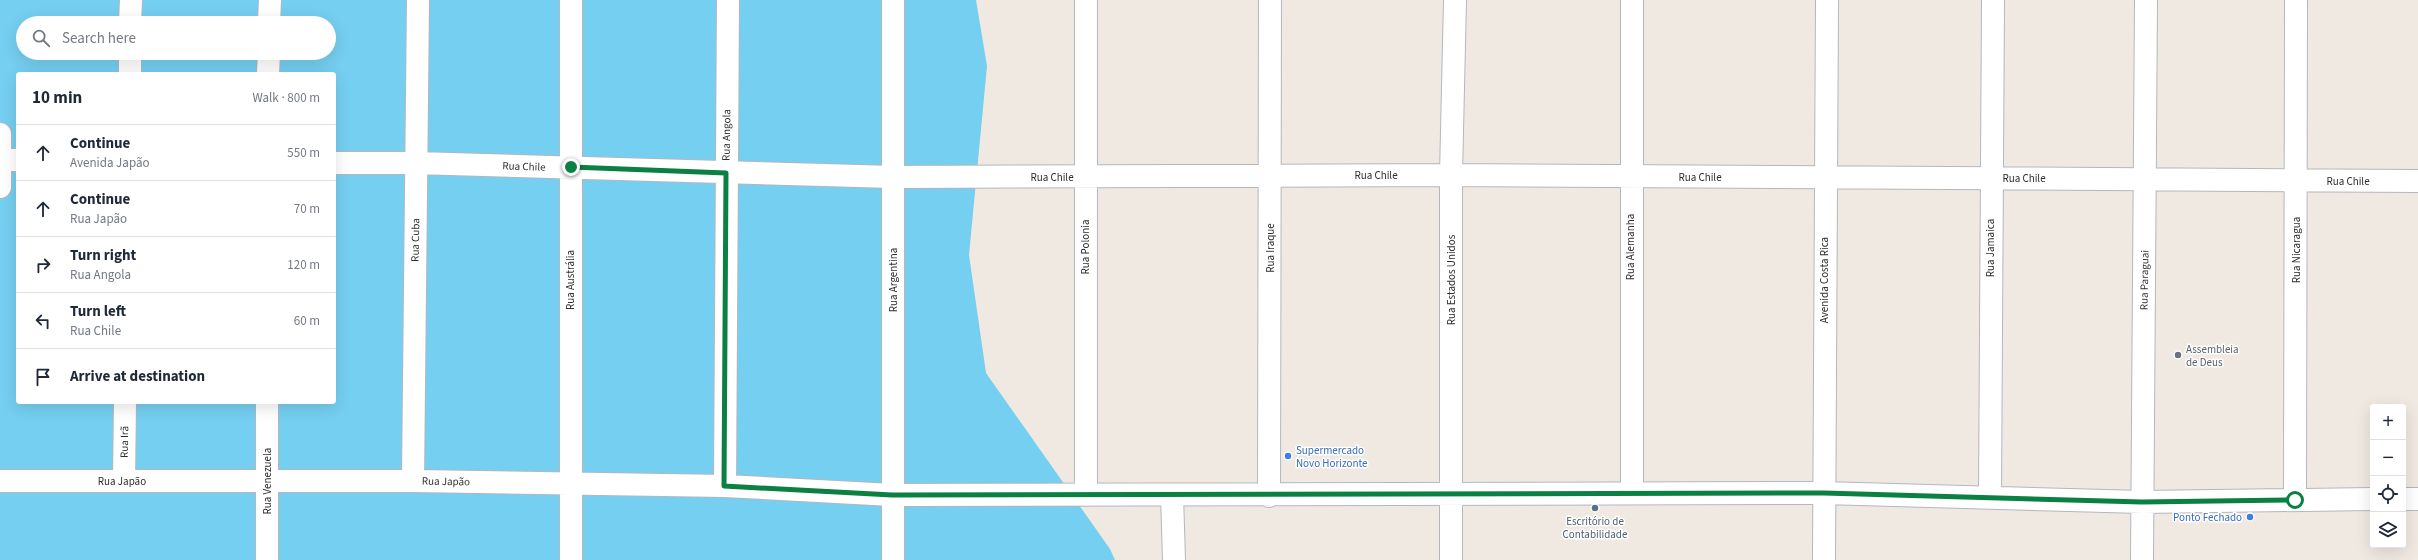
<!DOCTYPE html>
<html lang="en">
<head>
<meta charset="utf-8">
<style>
  :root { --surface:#fff; --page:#f6f6f7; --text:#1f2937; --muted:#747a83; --line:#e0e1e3 }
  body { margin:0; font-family:"Source Sans 3",sans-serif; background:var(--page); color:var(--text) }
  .controls { position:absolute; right:12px; bottom:12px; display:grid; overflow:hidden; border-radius:4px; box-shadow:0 4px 16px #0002 }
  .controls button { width:36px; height:36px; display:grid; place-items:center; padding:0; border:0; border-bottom:1px solid var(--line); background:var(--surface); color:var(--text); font:20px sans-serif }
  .stop { position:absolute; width:12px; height:12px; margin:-9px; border:3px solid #0b8043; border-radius:50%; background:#fff }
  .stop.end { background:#0b8043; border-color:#fff; box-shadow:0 1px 4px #0008 }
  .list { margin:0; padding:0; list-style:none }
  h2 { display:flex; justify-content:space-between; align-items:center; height:52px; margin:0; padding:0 16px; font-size:17px }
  h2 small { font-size:13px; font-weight:400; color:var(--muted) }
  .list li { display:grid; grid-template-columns:26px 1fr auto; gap:12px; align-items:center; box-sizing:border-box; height:56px; padding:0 16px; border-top:1px solid var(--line) }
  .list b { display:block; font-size:15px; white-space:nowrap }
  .list p { margin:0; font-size:13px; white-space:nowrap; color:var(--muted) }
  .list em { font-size:13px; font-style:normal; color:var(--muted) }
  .icon { flex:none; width:22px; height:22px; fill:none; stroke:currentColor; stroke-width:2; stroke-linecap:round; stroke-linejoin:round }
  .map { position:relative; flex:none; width:2418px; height:560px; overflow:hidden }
  .search { position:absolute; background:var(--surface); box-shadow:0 4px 16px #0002; left:16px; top:16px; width:320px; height:44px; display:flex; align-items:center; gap:10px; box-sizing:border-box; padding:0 14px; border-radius:22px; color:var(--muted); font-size:15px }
  .panel { position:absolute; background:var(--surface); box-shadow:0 4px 16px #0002; left:16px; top:72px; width:320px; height:332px; border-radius:4px }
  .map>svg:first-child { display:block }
</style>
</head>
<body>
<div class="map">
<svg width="2418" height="560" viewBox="0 0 2418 560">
  <rect width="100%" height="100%" fill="#efe9e1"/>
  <path fill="#75cff0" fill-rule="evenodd" d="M0,0h976l11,66 -18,189 17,118 124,176 5,11h-1115zM23,23h306v30h-306zM18,74h316v328h-316z"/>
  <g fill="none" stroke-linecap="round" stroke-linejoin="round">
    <defs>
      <path id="minor" d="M893,0v560
        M1086,0v495
        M130,23l1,-23
        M269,23l1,-23
        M130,74v-21
        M268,74l1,-21
        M0,134v53
        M0,160h18
        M334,163h82l477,14 558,-2 967,6
        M0,481h413l312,5 167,9 932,-2 318,9 231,-3
        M124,481l1,-79
        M413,481l5,-481
        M725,486l3,-486
        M1632,493v-493
        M1172,495l2,65
        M1269,496l1,-496
        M1990,496l3,-496
        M2403,499h15
        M2295,500l1,-500
        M267,560v-158
        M571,560v-560
        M1451,560v-385l4,-175
        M1824,560l3,-560
        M2142,560l4,-560"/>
    </defs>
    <use href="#minor" stroke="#b4b7c1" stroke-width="24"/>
    <use href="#minor" stroke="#fff" stroke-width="22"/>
  </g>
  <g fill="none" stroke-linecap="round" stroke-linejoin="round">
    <path stroke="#0b8043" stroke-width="5" d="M571,167l155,6 -2,313 168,9 932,-2 318,9 153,-2"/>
  </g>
  <circle fill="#6b7280" stroke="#fff" stroke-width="1.5" cx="2178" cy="355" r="4"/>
  <g fill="#3f7fe0" stroke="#fff" stroke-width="1.5">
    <circle cx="1288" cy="456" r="4"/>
    <circle cx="2250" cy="517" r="4"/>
  </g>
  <circle fill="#5c6f8a" stroke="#fff" stroke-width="1.5" cx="1595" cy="508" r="4"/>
  <g text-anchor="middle" stroke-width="3" stroke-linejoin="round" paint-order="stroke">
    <g font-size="11" fill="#2e2e2e" stroke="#fff">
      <text transform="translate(726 135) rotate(-89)" y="4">Rua Angola</text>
      <text transform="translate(524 166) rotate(2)" y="4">Rua Chile</text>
      <text x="1376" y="179">Rua Chile</text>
      <text x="1052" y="181">Rua Chile</text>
      <text x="1700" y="181">Rua Chile</text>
      <text x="2024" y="182">Rua Chile</text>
      <text x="2348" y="185">Rua Chile</text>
      <text transform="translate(415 240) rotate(-89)" y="4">Rua Cuba</text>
      <text transform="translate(1085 247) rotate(-90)" y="4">Rua Polonia</text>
      <text transform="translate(1630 247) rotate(-90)" y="4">Rua Alemanha</text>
      <text transform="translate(1270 248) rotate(-90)" y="4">Rua Iraque</text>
      <text transform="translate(1990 248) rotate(-90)" y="4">Rua Jamaica</text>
      <text transform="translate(2296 250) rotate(-90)" y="4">Rua Nicaragua</text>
      <text transform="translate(570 280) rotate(-90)" y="4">Rua Austrália</text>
      <text transform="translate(893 280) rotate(-90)" y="4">Rua Argentina</text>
      <text transform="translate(1451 280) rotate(-90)" y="4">Rua Estados Unidos</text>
      <text transform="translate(1824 280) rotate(-90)" y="4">Avenida Costa Rica</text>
      <text transform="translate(2144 280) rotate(-89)" y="4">Rua Paraguai</text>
      <text transform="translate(124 442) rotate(-89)" y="4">Rua Irã</text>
      <text x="122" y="485">Rua Japão</text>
      <text transform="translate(267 481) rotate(-90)" y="4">Rua Venezuela</text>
      <text transform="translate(446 481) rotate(1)" y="4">Rua Japão</text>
    </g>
    <g font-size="11" fill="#5b616d" stroke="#fff" text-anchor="start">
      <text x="2186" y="353">Assembleia<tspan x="2186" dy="13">de Deus</tspan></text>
    </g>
    <g font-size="11" fill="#366cbe" stroke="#fff" text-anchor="start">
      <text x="1296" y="454">Supermercado<tspan x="1296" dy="13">Novo Horizonte</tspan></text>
      <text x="2242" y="521" text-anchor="end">Ponto Fechado</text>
    </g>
    <g font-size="11" fill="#4e5e75" stroke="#fff">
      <text x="1595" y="525">Escritório de<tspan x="1595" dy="13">Contabilidade</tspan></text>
    </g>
  </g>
</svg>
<div class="controls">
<button>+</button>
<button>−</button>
<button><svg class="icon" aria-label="locate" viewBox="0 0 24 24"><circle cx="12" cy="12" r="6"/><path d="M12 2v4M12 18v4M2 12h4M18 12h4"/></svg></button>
<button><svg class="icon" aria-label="layers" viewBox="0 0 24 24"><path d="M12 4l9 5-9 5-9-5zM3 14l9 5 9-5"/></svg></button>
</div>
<div class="stop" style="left:2295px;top:500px"></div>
<div class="stop end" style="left:571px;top:167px"></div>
<div class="search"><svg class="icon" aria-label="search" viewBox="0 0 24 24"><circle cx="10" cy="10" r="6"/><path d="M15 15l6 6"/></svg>Search here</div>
<section class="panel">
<h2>10 min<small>Walk · 800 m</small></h2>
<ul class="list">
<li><svg class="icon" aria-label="ahead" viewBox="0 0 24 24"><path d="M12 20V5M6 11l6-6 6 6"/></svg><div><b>Continue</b><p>Avenida Japão</p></div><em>550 m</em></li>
<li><svg class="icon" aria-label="ahead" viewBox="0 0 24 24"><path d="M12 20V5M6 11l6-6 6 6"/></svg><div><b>Continue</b><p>Rua Japão</p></div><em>70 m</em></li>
<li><svg class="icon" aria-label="right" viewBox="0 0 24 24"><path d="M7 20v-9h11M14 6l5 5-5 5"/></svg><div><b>Turn right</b><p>Rua Angola</p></div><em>120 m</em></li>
<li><svg class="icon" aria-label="left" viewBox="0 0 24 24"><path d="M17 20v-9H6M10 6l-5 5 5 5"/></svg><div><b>Turn left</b><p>Rua Chile</p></div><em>60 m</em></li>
<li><svg class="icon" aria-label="arrive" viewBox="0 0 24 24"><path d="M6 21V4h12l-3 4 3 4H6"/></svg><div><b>Arrive at destination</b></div></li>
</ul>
</section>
</div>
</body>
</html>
